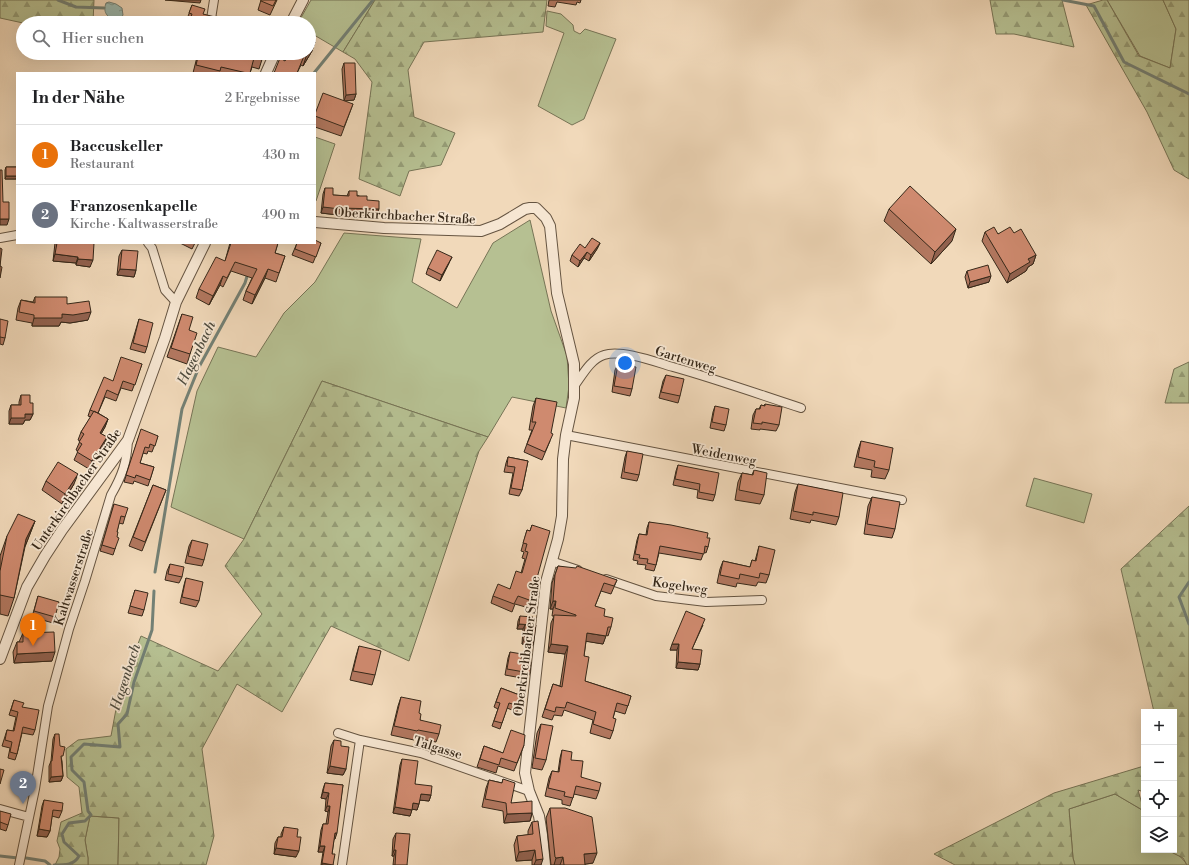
<!DOCTYPE html>
<html lang="de">
<head>
<meta charset="utf-8">
<style>
  :root { --surface:#fff; --page:#f6f6f6; --text:#202124; --muted:#757577; --line:#e0e0e0; --accent:#8f2418 }
  body { margin:0; font-family:"Libre Bodoni",serif; background:var(--page); color:var(--text) }
  .controls { position:absolute; right:12px; bottom:12px; display:grid; overflow:hidden; border-radius:0px; box-shadow:0 4px 16px #0002 }
  .controls button { width:36px; height:36px; display:grid; place-items:center; padding:0; border:0; border-bottom:1px solid var(--line); background:var(--surface); color:var(--text); font:20px sans-serif }
  .you { position:absolute; left:625px; top:363px; width:14px; height:14px; margin:-10px; border:3px solid #fff; border-radius:50%; background:#1a73e8; box-shadow:0 0 0 6px #1a73e833 }
  .badge { display:grid; place-items:center; width:26px; height:26px; border-radius:50%; background:var(--accent); color:#fff; font-size:13px; font-weight:700 }
  .pin { position:absolute; translate:-50% -33px; filter:drop-shadow(0 1px 2px #0008) }
  .pin::after { content:''; position:absolute; top:21px; width:14px; height:12px; background:inherit; clip-path:polygon(0 0,100% 0,50% 100%) }
  .list { margin:0; padding:0; list-style:none }
  h2 { display:flex; justify-content:space-between; align-items:center; height:52px; margin:0; padding:0 16px; font-size:17px }
  h2 small { font-size:13px; font-weight:400; color:var(--muted) }
  .list li { display:grid; grid-template-columns:26px 1fr auto; gap:12px; align-items:center; box-sizing:border-box; height:60px; padding:0 16px; border-top:1px solid var(--line) }
  .list b { display:block; font-size:15px; white-space:nowrap }
  .list p { margin:0; font-size:13px; white-space:nowrap; color:var(--muted) }
  .list em { font-size:13px; font-style:normal; color:var(--muted) }
  .icon { flex:none; width:22px; height:22px; fill:none; stroke:currentColor; stroke-width:2; stroke-linecap:round; stroke-linejoin:round }
  .map { position:relative; flex:none; width:1189px; height:865px; overflow:hidden }
  .search { position:absolute; background:var(--surface); box-shadow:0 4px 16px #0002; left:16px; top:16px; width:300px; height:44px; display:flex; align-items:center; gap:10px; box-sizing:border-box; padding:0 14px; border-radius:22px; color:var(--muted); font-size:15px }
  .panel { position:absolute; background:var(--surface); box-shadow:0 4px 16px #0002; left:16px; top:72px; width:300px; height:172px; border-radius:0px }
  .map>svg:first-child { display:block }
</style>
</head>
<body>
<div class="map">
<svg width="1189" height="865" viewBox="0 0 1189 865">
  <defs>
    <pattern id="forest-firs" width="22" height="20" patternUnits="userSpaceOnUse"><rect width="22" height="20" fill="#b6c092"/><path d="M5 1l3.5 6h-7zM16 11l3.5 6h-7z" fill="#959c76"/></pattern>
    <pattern id="water-ripples" width="26" height="14" patternUnits="userSpaceOnUse"><rect width="26" height="14" fill="#9bbab2"/><path d="M2 4q2-2 4 0t4 0M15 11q2-2 4 0t4 0" fill="none" stroke="#7f9790"/></pattern>
  </defs>
  <rect width="100%" height="100%" fill="#f1d9ba"/>
  <filter id="stains"><feTurbulence type="fractalNoise" baseFrequency=".005" numOctaves="4"/><feColorMatrix values="0 0 0 0 .2 0 0 0 0 .09 0 0 0 0 .02 0 0 0 .5 -.17"/></filter>
  <radialGradient id="worn" r=".72"><stop offset=".6" stop-color="#630" stop-opacity="0"/><stop offset="1" stop-color="#630" stop-opacity=".3"/></radialGradient>
  <path fill="#b6c092" stroke="#767456" d="M311,0h64l-32,52 -34,-20v-9h-11z
    M1107,0h56l13,29 -6,39 -30,-12z
    M547,11l14,3 12,11 1,6 6,3 5,-5 31,10 -32,80 -12,6 -34,-19 26,-73 -18,-7z
    M315,137l20,7 -19,57h-1z
    M530,220l21,91 16,45 2,30 -3,22 -54,-11 -24,40 -166,-56 -78,158 -73,-32 26,-116 21,-44 38,10 28,-44 31,-31 29,-49 77,6 -9,43 45,26 36,-65z
    M1034,478l58,16 -8,29 -58,-17z
    M1115,794l29,17v39c17,0 33,-2 43,15h-112l-2,-7 -4,-49z
    M90,816l29,2 -1,47h-30v-7l-3,-18z"/>
  <path fill="url(#forest-firs)" stroke="#767456" d="M0,0h94l-1,23h-70l-23,-5z
    M375,0h172l-4,32 -119,10 -16,28 6,47 41,16 -14,32 -32,6 -9,25 -41,-17 13,-97 -17,-23 -12,-7z
    M990,0h72l12,47 -60,-13h-18z
    M1103,0h4l32,56 31,12 6,-39 -13,-29h26v179l-15,-9 -27,-58 -61,-107z
    M1189,362v41h-24l9,-34z
    M322,381l166,56 -9,14 -70,210 -78,-35 -49,86 -45,-28 -35,65 12,87 -8,29h-88l1,-47 -29,-2 -5,24 3,18v7h-33l4,-8 1,-8 -3,-8 4,-19 21,-9 -3,-26 -12,-10 -1,-28 12,-9 33,-4 8,-43 22,-57 77,35 44,-57 -37,-48 19,-27z
    M1189,506v359h-2l-4,-7 -16,-8h7v-138h-20l-33,-143z
    M1144,766v26l-6,-2 6,21 -29,-17 -46,15 4,49 2,7h-120l-21,-11 120,-61z"/>
  <path fill="url(#water-ripples)" stroke="#738075" d="M109,2l7,2 6,4 1,7 -5,7c-9,-4 -16,-8 -12,-19z"/>
  <g fill="none" stroke-linecap="round" stroke-linejoin="round">
    <path stroke="#738075" stroke-width="3" d="M58,0l18,7 28,1
      M1063,0l31,6 30,56 65,32
      M314,73l59,-73
      M155,572l27,-163 17,-42 46,-84 3,-10
      M1189,582l-10,15 10,27
      M0,856l18,2
      M26,858l19,3 5,4
      M54,865c12,0 20,0 25,-9l-15,-14 -2,-8 7,-11 16,-2 6,-6 -3,-4 -4,-29 -12,-12 -1,-13 13,-13 36,3 -2,-23 9,-10 7,-32 18,-52 2,-39"/>
    <defs>
      <path id="minor" d="M214,0l-3,19 11,4
        M0,238l17,-3
        M148,243l4,5 13,42 11,12
        M575,385c8,-11 16,-26 29,-30 17,-6 52,7 69,12 43,12 85,27 128,41
        M566,435l336,65
        M551,561l27,9
        M606,579l50,17 50,6 56,-2
        M338,733l22,7 61,13 108,38
        M0,809l29,8
        M19,865l16,-76 13,-83 21,-77 16,-48 26,-86c11,-19 16,-33 17,-55
        M342,865l18,-125"/>
      <path id="tertiary" d="M291,23l12,-23
        M266,73l9,-20
        M315,222l69,6 97,3 19,-7 25,-15 5,-1h6l10,10 4,8 7,67 17,71v34l-8,37 -3,24 -1,57 -4,23 -12,43 -21,191 4,18 10,25 3,19 3,30
        M0,659l27,-72 18,-31 17,-26 66,-90 37,-102 11,-36 29,-59"/>
    </defs>
    <use href="#minor" stroke="#655441" stroke-width="10"/>
    <use href="#tertiary" stroke="#655441" stroke-width="12"/>
    <use href="#minor" stroke="#f6e6d2" stroke-width="8"/>
    <use href="#tertiary" stroke="#f6e6d2" stroke-width="10"/>
  </g>
  <path fill="#b2775f" stroke="#362819" d="M261,0h16l-7,15 -12,-5z
    M549,0h32l-1,3 -3,-1 -1,3 -19,-3 -2,5 -7,-1z
    M192,5l11,9 10,9h-24l-3,-1z
    M315,42l-3,9 -9,15 -2,-1 -4,8h-23l11,-12z
    M189,53h8l-1,2z
    M198,53h17l6,1 43,-1 -5,16 -7,-2 -2,6h-57z
    M344,63l12,31 -2,6 -10,1 -2,-32z
    M353,104l-12,32 -26,-9v-13z
    M6,167h11v10l-1,2h-11v-9z
    M325,188l8,7 14,1 2,-5 18,9 9,16 -38,-2v1l-17,-2 2,-19z
    M889,209l63,32 -21,23 -47,-43z
    M985,232l13,2 16,-1 22,22 -3,9 -5,3 -2,4 -19,12 -25,-42z
    M55,243h37l-2,24 -14,-2v-2l-23,-2z
    M180,243h15l-3,6z
    M230,243h48l-3,10 10,3 -9,26 -11,-4 -13,26 -9,-4 3,-9 6,-13 -21,-7 -8,16 -3,-2 -11,20 -13,-7 3,-9 26,-28z
    M297,243h24l-8,20 -21,-8z
    M600,243l-3,6 -8,12 -5,-3 -6,9 -8,-6 2,-6 13,-7z
    M122,250l14,20 -2,7 -17,-2 2,-19z
    M449,263l-9,18 -14,-7 2,-6z
    M967,271l22,11 -21,6 -3,-11z
    M35,297l32,7 21,16 -18,3 -9,-1 -2,4h-27v-3l-16,-3 2,-12 3,-8 12,2z
    M182,314l7,16 1,24 -3,10 -20,-7z
    M0,319l5,19 -2,7 -3,-1z
    M139,319l8,28 -2,6 -15,-4z
    M142,364l-10,27 -11,-3 -5,13 -11,-4 -7,16 10,6 -3,8 -4,7 6,3 -3,8 -15,24 -15,-9 4,-9 -2,-1 4,-9 -2,-1 3,-8 10,-15 -3,-1 2,-6 23,-29z
    M618,364l14,25 -2,7 -18,-4 3,-22z
    M666,375l14,21 -2,7 -19,-5 4,-17z
    M21,395l9,8 3,11 -3,6h-5l-2,4h-14v-13l2,-6h8v-3z
    M536,398l14,43 -8,19 -18,-8 8,-22h-3l4,-24z
    M765,404l14,21 -3,6 -16,-2v1l-9,-1 2,-14 3,-6h3l2,-4 3,1z
    M715,406l11,19 -2,6 -14,-3 3,-16z
    M139,436h19l-6,16 -4,-1 -1,3 -4,-1 -3,10 14,4 -6,19 -14,-5 -1,3 -9,-2z
    M861,441l28,29 -4,9 -14,-2 1,-7 -18,-3 4,-17z
    M627,451l12,24 -2,6 -16,-3 4,-21z
    M508,457l20,4 -6,29 -3,6 -10,-2 4,-21 -9,-1 2,-9z
    M678,465l37,30 -2,6 -16,-3 1,-8 -25,-5 3,-14z
    M754,470l10,25 -4,9 -25,-4 3,-18 4,-9 10,2z
    M46,481l28,3 -12,20 -20,-14z
    M798,484l41,33 -3,8 -25,-5 -1,3 -20,-4 5,-27z
    M153,485l13,5 -24,61 -13,-5z
    M872,497l23,32 -3,9 -28,-4 4,-28z
    M114,504l11,13 -2,7 -4,-1 -2,9 -2,17 -2,6 -13,-4z
    M35,521l-7,18 -3,8 -11,51 -6,18 -8,-2v-58l7,-20z
    M649,522l58,16 1,9 -2,6 -2,-1 -3,8 -42,-7 -3,12 -2,6 -9,-2 1,-4 -9,-1 1,-3 -5,-1 4,-20 2,-6 7,1 1,-7z
    M532,525l5,53 2,1 -10,29 -14,-4 -3,8 -21,-9 2,-7 17,-7 11,-16 4,-14 -3,-1 2,-6 -3,-1 6,-21 3,1z
    M192,540l12,20 -2,6 -17,-3 4,-17z
    M759,546l10,29 -3,8 -8,-1 -2,4 -19,-3 -1,4 -19,-4 3,-14 3,-8 27,6 2,-7 3,1z
    M170,564l12,13 -3,6 -14,-3 2,-9z
    M558,566l59,14 -6,14 -10,-3 -6,15 9,10 7,11 -3,9 -2,-1 -3,9 -17,-3 -2,15 1,25 46,15 -6,18 -10,-3 -2,7v13l-3,8 -20,-6 3,-13 -29,-10 -2,6 -8,-1 -2,5 -10,-3 11,-33 7,2 5,-32 -17,-2 3,-29 3,-7h-2l1,-7h-3l2,-26z
    M186,578l13,23 -3,6 -16,-4 4,-18z
    M135,590l9,20 -2,6 -14,-3z
    M38,596l17,21 -2,6 -21,-6z
    M520,616l12,9 1,20 -11,-1 1,-15h-6l1,-8z
    M703,625l-11,24 8,15 -2,6 -22,-2 1,-18h-7z
    M23,633l29,28 -38,2 -1,-11 4,-10h2z
    M359,646l16,29 -3,10 -22,-5 6,-24z
    M510,652l11,8 9,13 -3,6 -22,-4 3,-17z
    M501,688l21,8 -5,16 -10,-4 -7,21 -8,-3 6,-17 -4,-2z
    M401,697l18,16 1,7 19,14 -3,8 -21,-4 -1,2 -23,-5 7,-29z
    M14,700l8,7 13,23 -2,5 -11,-2 -5,21 -2,6 -7,-2 2,-10 -8,-2 5,-16 6,1 3,-14 -7,-2z
    M541,724l5,36 -4,10 -10,-2 5,-35z
    M55,734l7,27 1,15 -2,5 -12,1v-16l2,-5 2,-22z
    M334,740l12,29 -3,6 -16,-2 4,-27z
    M524,745l-10,26 -16,-5 -2,7 -19,-6 7,-21 19,7z
    M562,750l9,10 10,17 18,14 -3,8 -22,-5 -4,12 -8,-2v-4l-17,-4 4,-18 3,-7 6,1 2,-14z
    M402,759l13,25 16,11 -2,6 -9,-1 -3,10 -5,-1 -2,7 -17,-3 7,-48z
    M503,779l8,24 21,10 -2,8 -26,2 -1,-12 -21,-4 4,-19 3,-8 13,3z
    M325,783l18,2 -8,54h-1l-2,15 1,11h-12l2,-13h-5l3,-22 2,-6h3l2,-12 -3,-1 1,-12 -5,-1 2,-9z
    M44,800l18,11 -3,7 -7,-2 -2,15 -3,6 -10,-1 5,-30z
    M550,808l43,55 -8,1v1h-34l-5,-47z
    M0,811l8,14 -2,6 -6,-2z
    M532,822l9,43h-9v-5l-16,1 -2,-16 3,-9 11,-1v-4z
    M284,827l12,30 -22,-3 1,-11 3,-6h3v-3z
    M396,833l11,32h-14l1,-9h-2l1,-17z"/>
  <path fill="#91614e" stroke="#362819" d="M165,0h36l-1,3z
    M315,42l-3,9 -9,15 3,-9z
    M356,94l-2,6 -10,1 2,-6z
    M6,176h11l-1,3h-11z
    M323,207l56,2 -3,7 -38,-2v1l-17,-2z
    M0,219h9l-2,6h-7z
    M956,229l-4,12 -21,23 4,-12z
    M600,243l-3,6 -8,12 2,-6z
    M587,252l-3,6 -6,9 2,-6z
    M55,254l23,3 -2,6 -23,-2z
    M1036,255l-3,9 -5,3 -2,4 -19,12 3,-9 18,-15z
    M452,257l-12,24 2,-6z
    M78,259l15,1 -3,7 -14,-2z
    M120,269l16,1 -2,7 -17,-2z
    M268,269l-3,9 -13,26 3,-9z
    M223,276l-3,9 -11,20 4,-9z
    M991,276l-2,6 -21,6 2,-6z
    M91,312l-3,8 -18,3 -9,-1 -2,4h-27l2,-8 28,-4z
    M25,414h8l-3,6h-5l-2,4h-14l2,-6z
    M108,419l-3,8 -8,14 3,-8z
    M107,437l-3,8 -15,24 3,-8z
    M78,474l-4,10 -12,20 3,-10z
    M35,521l-7,18 -8,18 6,-18z
    M553,601h3l-3,8h-3z
    M519,624l14,1h-8l-2,4h-6z
    M587,633l19,3 -3,8 -19,-3z
    M524,639l10,1 -1,5 -11,-1z
    M551,644l17,2 -3,8 -17,-2z
    M672,644h7l-2,6h-7z
    M55,652l-3,9 -38,2 3,-9z
    M678,662l22,2 -2,6 -22,-2z
    M330,766l16,3 -3,6 -16,-2z
    M63,776l-2,5 -12,1 2,-5z
    M323,792l6,1 -3,6 -5,-1z
    M421,794l10,1 -2,6 -10,-1z
    M413,803l6,1 -2,6 -6,-1z
    M327,806h3l-2,6 -3,-1z
    M395,807l17,3 -2,6 -17,-3z
    M532,813l-2,8 -26,2 3,-9z
    M39,829l11,2 -3,6 -10,-1z
    M335,833h2l-2,6h-2z
    M320,846h5l-2,6h-5z
    M276,848l23,3 -3,6 -22,-3z
    M394,850h2l-2,6h-2z
    M535,850l-3,10 -16,1 3,-9z
    M597,853l-4,10 -13,2 4,-11z
    M563,857l-3,8h-6l2,-7z
    M543,859l-2,6h-7l2,-5z
    M322,863l11,2h-11z"/>
  <path fill="#cf8a6f" stroke="#362819" d="M261,0h15l-3,6 -12,-5z
    M192,5l13,4 -2,5 12,3 -2,6h-24l3,-9 -3,-1z
    M309,39l6,3 -6,10z
    M199,53h16l6,1v-1h43l-2,7 -8,-2 -4,15h-3l-26,-6 -1,4 -24,-6z
    M289,53h20l-3,4 -2,-1 -7,17h-23l6,-15 5,3z
    M344,63h11l1,31 -10,1z
    M323,93l30,11 -9,23 -29,-11v-2z
    M6,167h11v9h-11z
    M0,170h2l1,32h6v17h-9z
    M910,186l46,43 -21,23 -46,-43z
    M325,188h8v7l16,1v-5h8v5h10v4l12,1v8l-39,-1v1l-17,-2z
    M994,227l4,7 12,-7 4,6 7,-4 15,26 -8,4 2,3 -20,12 -25,-42z
    M592,238l8,5 -9,12 -4,-3 -7,9 -8,-6 8,-11 5,4z
    M315,240l6,3 -5,14 -21,-8 2,-6h18z
    M57,243h37l-1,17 -15,-1v-2l-23,-3z
    M231,243h47l-3,10 10,3 -6,17 -11,-4 -13,26 -9,-4 11,-22 -22,-7 -8,16 -4,-2 -10,20 -14,-7 17,-32 9,4z
    M0,248l2,1 -2,17 2,1 -2,11z
    M122,250l16,1 -2,19 -16,-1z
    M437,250l15,7 -10,18 -14,-7z
    M988,265l3,11 -21,6 -3,-11z
    M35,297h32v7l22,-3 2,11 -18,3 -11,-1v4h-28v-3l-15,-3 2,-12 14,3z
    M182,314l11,3 -4,13 8,3 -7,21 -19,-6z
    M0,319l8,2 -3,17 -5,-1z
    M139,319l14,4 -6,24 -14,-4z
    M121,357l21,7 -7,21 -12,-4 -5,14 -11,-5 -9,23 -8,-3 14,-33 9,4z
    M618,364l18,3 -4,22 -18,-3z
    M666,375l18,4 -4,17 -19,-4z
    M21,395h9v8h3v11h-8v4h-14v-13h10z
    M536,398l21,4 -6,31 2,1 -8,18 -18,-8 9,-22h-4z
    M765,404l17,3 -3,18 -17,-3v2l-9,-1 3,-14h4l1,-4 4,1z
    M715,406l14,3 -3,16 -14,-3z
    M94,411l14,8 -8,14 7,4 -15,24 -15,-9 5,-8 -3,-2 5,-8 -3,-2z
    M141,429l17,7 -3,10 -5,-2 -1,4 -4,-1 -5,16 14,4 -4,13 -14,-5 -1,3 -9,-3z
    M861,441l32,7 -4,22 -15,-3 1,-6 -17,-4z
    M627,451l16,3 -4,21 -15,-3z
    M508,457l20,4 -6,29 -11,-2 4,-21 -8,-1z
    M58,462l20,12 -13,20 -19,-13z
    M678,465l41,8 -4,22 -16,-3 1,-8 -25,-5z
    M754,470l13,3 -3,22 -25,-5 3,-17 11,2z
    M798,484l45,9 -4,24 -26,-5v3l-20,-4z
    M153,485l13,5 -21,52 -12,-5z
    M872,497l28,5 -5,27 -28,-5z
    M114,504l14,4 -3,9 -4,-1 -4,16h1l-1,5 2,1 -4,11 -13,-4z
    M18,514l17,7 -9,18 -12,59 -14,-3v-24l7,-35z
    M649,522l22,3 37,8 -1,5h3l-2,9 -3,-1 -1,8 -44,-8 -4,19 -9,-2 1,-4 -9,-1 1,-3 -5,-1 4,-20 8,1z
    M532,525l18,6 -13,47 2,1 -7,22 -14,-5 -4,8 -21,-8 5,-12 12,5 6,-18 6,2 6,-21 -3,-1 2,-7 -4,-1 4,-13 3,1z
    M192,540l16,4 -4,16 -16,-4z
    M759,546l16,4 -6,25 -9,-2 -1,5 -19,-4 -1,5 -19,-4 3,-14 27,6 2,-7 4,1z
    M170,564l14,3 -2,10 -14,-3z
    M558,566l18,2 1,-2 40,14 -3,6 -10,-3 -9,23 10,3 -1,7 9,2 -2,9h-3l-2,9 -19,-3 -3,23 5,1 -4,24 46,15 -3,10 -11,-3 -4,15 3,1 -3,12 -20,-7 3,-12 -29,-10 -2,6 -9,-1 -1,5 -10,-3 8,-25 9,3 6,-41 -17,-2 3,-29 22,1v-1l-21,-7 1,-7h-3l2,-26z
    M186,578l17,4 -4,19 -17,-4z
    M135,590l13,3 -4,17 -14,-4z
    M38,596l21,6 -4,15 -21,-6z
    M686,611l19,8 -13,30 10,1 -2,14 -22,-2 1,-18h-7z
    M520,616l13,1v8l-14,-1z
    M525,625h11l-2,15 -10,-1z
    M54,632l1,20 -38,2v-12h6v-9z
    M359,646l22,5 -6,24 -22,-4z
    M510,652l12,2 -1,6 10,2 -1,11 -23,-4z
    M501,688l21,8 -3,10 -10,-3 -7,20 -8,-2 6,-18 -4,-1z
    M401,697l20,4 -2,12 2,1 -1,6 21,5 -2,9 -21,-4 -1,1 -23,-5z
    M14,700l10,3 -2,4 17,3 -4,20 -12,-3 -6,27 -7,-2 2,-10 -7,-2 2,-10 7,1 4,-19 -7,-2z
    M541,724l12,2 -7,34 -11,-2z
    M511,730l14,5 -1,10 -7,18 -16,-5 -2,7 -19,-6 4,-13 19,7z
    M55,734h4l1,12 5,1 -2,9h-2l2,20 -12,1v-16h1z
    M334,740l7,1v5l8,1 -3,22 -16,-3z
    M562,750l10,2 -1,8 12,1 -2,16 20,6 -2,8 -23,-5 -3,12 -9,-2 1,-4 -17,-4 4,-17 7,1z
    M402,759l16,2 -3,23 17,2 -1,9 -10,-1 -2,10 -6,-1 -1,7 -17,-3z
    M0,769l4,1 -4,14z
    M503,779l12,4 -4,20 21,-2v12l-25,1 -1,-11 -21,-4 4,-19 13,3z
    M325,783l18,2 -6,48h-2l-3,21h3l-2,11 -11,-2 3,-17h-5l3,-22h5l2,-18h-3l2,-13 -6,-1z
    M44,800l19,3 -1,8 -9,-1 -3,21 -11,-2z
    M550,808h15l27,9 5,36 -13,1 1,11h-21l-1,-8 -7,1 -1,-1z
    M0,811l11,3 -3,11 -8,-3z
    M538,821l5,38 -7,1 -1,-10 -16,2 -2,-16 16,-2 -1,-12z
    M284,827l14,2 -1,8h4l-2,14 -23,-3 2,-11h4z
    M396,833l14,1 -3,31h-12l1,-15h-2z"/>
  <g text-anchor="middle" stroke-width="3.5" stroke-linejoin="round" paint-order="stroke">
    <g font-size="13" fill="#362819" stroke="#f6e6d2">
      <text transform="translate(405 215) rotate(3)" y="5">Oberkirchbacher Straße</text>
      <text transform="translate(686 359) rotate(17)" y="5">Gartenweg</text>
      <text transform="translate(724 454) rotate(11)" y="5">Weidenweg</text>
      <text transform="translate(76 489) rotate(-55)" y="5">Unterkirchbacher Straße</text>
      <text transform="translate(73 577) rotate(-72)" y="5">Kaltwasserstraße</text>
      <text transform="translate(680 585) rotate(8)" y="5">Kogelweg</text>
      <text transform="translate(526 646) rotate(-83)" y="5">Oberkirchbacher Straße</text>
      <text transform="translate(438 747) rotate(17)" y="5">Talgasse</text>
    </g>
    <g font-size="14" font-style="italic" fill="#4f4c3f" stroke="#f6e6d2">
      <text transform="translate(196 353) rotate(-64)" y="5">Hagenbach</text>
      <text transform="translate(125 677) rotate(-72)" y="5">Hagenbach</text>
    </g>
  </g>
  <rect width="100%" height="100%" filter="url(#stains)"/>
  <rect width="100%" height="100%" fill="url(#worn)"/>
</svg>
<div class="controls">
<button>+</button>
<button>−</button>
<button><svg class="icon" aria-label="locate" viewBox="0 0 24 24"><circle cx="12" cy="12" r="6"/><path d="M12 2v4M12 18v4M2 12h4M18 12h4"/></svg></button>
<button><svg class="icon" aria-label="layers" viewBox="0 0 24 24"><path d="M12 4l9 5-9 5-9-5zM3 14l9 5 9-5"/></svg></button>
</div>
<div class="you"></div>
<div class="pin badge" style="left:33px;top:646px;background:#e8710a">1</div>
<div class="pin badge" style="left:23px;top:804px;background:#6b7280">2</div>
<div class="search"><svg class="icon" aria-label="search" viewBox="0 0 24 24"><circle cx="10" cy="10" r="6"/><path d="M15 15l6 6"/></svg>Hier suchen</div>
<section class="panel">
<h2>In der Nähe<small>2 Ergebnisse</small></h2>
<ul class="list">
<li><span class="badge" style="background:#e8710a">1</span><div><b>Baccuskeller</b><p>Restaurant</p></div><em>430 m</em></li>
<li><span class="badge" style="background:#6b7280">2</span><div><b>Franzosenkapelle</b><p>Kirche · Kaltwasserstraße</p></div><em>490 m</em></li>
</ul>
</section>
</div>
</body>
</html>
